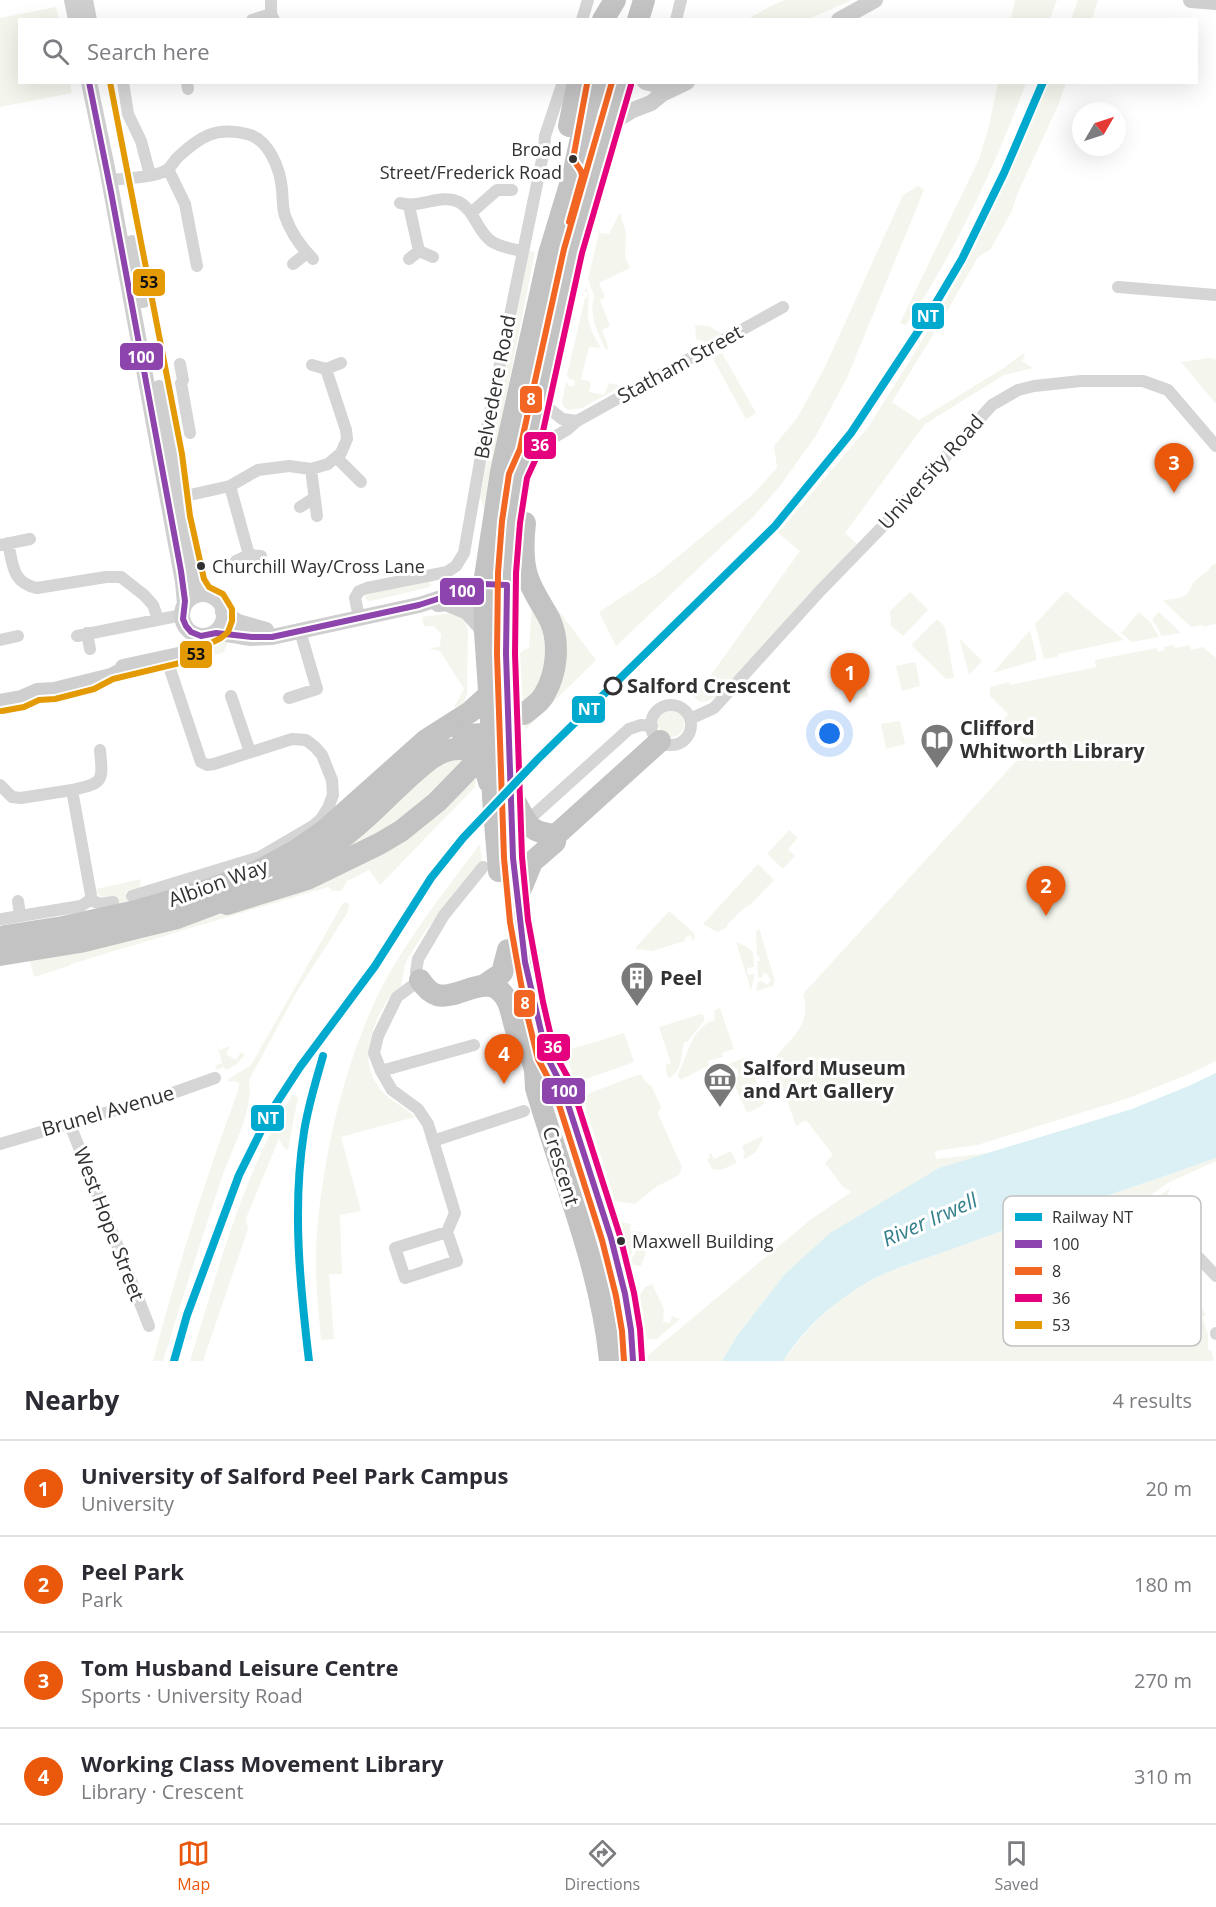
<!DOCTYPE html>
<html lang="en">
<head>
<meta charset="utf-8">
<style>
  :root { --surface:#fff; --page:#f7f7f7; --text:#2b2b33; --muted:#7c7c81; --line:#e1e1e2; --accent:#ea580c }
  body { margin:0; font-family:"Open Sans",sans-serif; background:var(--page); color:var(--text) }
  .compass { position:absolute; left:1072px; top:102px; width:54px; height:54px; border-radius:50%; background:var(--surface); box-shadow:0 6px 24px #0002; rotate:51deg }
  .you { position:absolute; left:830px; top:734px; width:21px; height:21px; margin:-15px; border:4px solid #fff; border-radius:50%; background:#1a73e8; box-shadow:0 0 0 9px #1a73e833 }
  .badge { display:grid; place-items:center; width:39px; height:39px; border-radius:50%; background:var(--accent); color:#fff; font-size:20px; font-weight:700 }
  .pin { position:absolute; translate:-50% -50px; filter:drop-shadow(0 2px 3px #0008) }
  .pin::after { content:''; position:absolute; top:32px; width:21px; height:18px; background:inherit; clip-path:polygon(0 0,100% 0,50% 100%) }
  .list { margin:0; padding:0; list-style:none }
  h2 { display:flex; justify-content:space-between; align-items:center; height:78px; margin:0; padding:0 24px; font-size:26px }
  h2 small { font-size:20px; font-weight:400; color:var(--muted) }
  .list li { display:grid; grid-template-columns:39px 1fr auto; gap:18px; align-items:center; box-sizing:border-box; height:96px; padding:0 24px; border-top:2px solid var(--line) }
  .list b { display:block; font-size:22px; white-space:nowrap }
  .list p { margin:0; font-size:20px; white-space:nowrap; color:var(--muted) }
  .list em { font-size:20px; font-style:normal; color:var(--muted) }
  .icon { flex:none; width:33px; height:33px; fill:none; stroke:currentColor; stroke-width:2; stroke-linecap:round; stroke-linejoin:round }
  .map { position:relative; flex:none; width:1216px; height:1361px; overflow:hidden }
  .search { position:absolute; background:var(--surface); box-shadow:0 6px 24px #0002; left:18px; right:18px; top:18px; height:66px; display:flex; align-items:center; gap:15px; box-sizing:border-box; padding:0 21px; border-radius:0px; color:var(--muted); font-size:22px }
  .sheet { height:462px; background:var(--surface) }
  nav { display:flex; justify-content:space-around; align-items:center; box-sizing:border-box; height:84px; border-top:2px solid var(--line); background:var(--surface); font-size:16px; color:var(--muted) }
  nav a { display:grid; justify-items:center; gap:3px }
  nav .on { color:var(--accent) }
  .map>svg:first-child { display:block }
</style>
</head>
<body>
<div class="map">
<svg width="1216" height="1361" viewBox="0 0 1216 1361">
  <rect width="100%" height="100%" fill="#fff"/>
  <path fill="#f4f6ed" d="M784,0h66v1l-42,18h-60l19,-11z
    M1015,0h42l-7,19h-39z
    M1078,0h20l-6,19h-21z
    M56,7l3,12 -39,1v62l50,1 2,10 -72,14v-89z
    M998,83h28c-31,83 -70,168 -120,242l-6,-2 79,-164 9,-29z
    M1048,83h18l-7,20 -43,94 -4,14 -22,39 -12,7 -36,63 -50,82 27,18 83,-51 22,-16 1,2 -3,6 11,7 -29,7 -79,49 -80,109 12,11 -137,151 -12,6 -8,1 -6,-5 6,-7 100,-139 -22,-18 91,-107 43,-69 47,-80 47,-96z
    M918,186l6,4 -77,188 -32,59 -35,49 -27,31 -137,129 -17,-34 58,-38 94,-78 26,-28 -3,-22 23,-28 28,-51 78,-172z
    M620,212l6,21 -1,23 5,12 -31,15 6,14 -5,3 10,26 -8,4 7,19h-4l-10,-23 -3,-17 2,-13 -6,-17 11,-46 10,1z
    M529,251l6,1 -51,256 -4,-11z
    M586,287c6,12 -1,26 4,39 2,7 7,15 11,22l-12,-1 -8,32 10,3 -2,10 15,3 5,-12 13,3 -40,22 -14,2 -5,-4 -1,-5 4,-18h2v3h6l1,-6 -6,-1 -2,-4 18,-77 2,-1 1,-5h-3z
    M695,325l14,1 13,8 -14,9 -12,-4z
    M722,353l34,60 -10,6 -32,-58 1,-5z
    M1210,358l6,2v44l-35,-42z
    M1216,564v60l-13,3v-2l-12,2 -28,-26c6,-3 12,-1 19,-4 7,-2 8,-10 12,-15 6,-7 13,-8 18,-17z
    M429,582l2,2 -1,3 -59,14h-4l-2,-4 2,-3z
    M910,592l18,18 -25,26 -12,-10 -1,-15z
    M1065,592h2l57,48 -66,14v3l-14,2 -9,-35z
    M532,603l8,13 8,47 -9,26 -16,14 -3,-50 5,-4h4z
    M555,606l41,54 -71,70 -1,-10 21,-19 7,-93z
    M1139,612l11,10 9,15 -27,5 -11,-9z
    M1159,612l22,21 -19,3 -10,-17z
    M451,613c11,2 14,7 17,18l-1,63 -3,8 -7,5h-3l10,-18 -24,-38 -11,-2 11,-3 1,-12 -7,-8h-10l-2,-9z
    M937,619l8,8 9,51 -8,1 -35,-34z
    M1030,630l7,30 -44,13z
    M215,636l14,3 -5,13 -9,3 -14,-9z
    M959,638l23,23 -13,14z
    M1174,645l1,3 15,-3 1,5 12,-3 13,11v403l-29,14 -58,23 -152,47 -42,6 1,8 52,-6 -49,15 -155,107 -47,61 -15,25h-74v-6l162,-135 41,-28 -8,-5 -18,-24 8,-8 -27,-35 -10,6 -23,-66c17,-21 40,-36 30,-66l225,-246 -27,-25 7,-9 -18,-18v-9l19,-5 1,3 86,-18 -1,-7 62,-12 1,4 7,-2 -1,-3z
    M914,662l2,1 4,23 -18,5 -6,-25z
    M861,672l2,2 5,22 -19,5 -5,-25z
    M658 724a13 13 0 1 1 26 0a13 13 0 1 1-26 0Z
    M900,721l5,23 -19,5 -5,-25z
    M462,758l3,5 -50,49 -69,42 6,-16 78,-71z
    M476,776l-1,11 -95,98 -11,-15 -22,11 -6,10h-8l-5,-4 -257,77 -2,2 -35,11 -4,-16 115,-23 119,-37z
    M789,830l9,8 -10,11 7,7 -12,13 -16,-15z
    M480,844l2,16 -56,70 -13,20 -8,14 -4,23c-13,8 -17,19 -24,33 -12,28 -14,55 11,77 9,7 19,12 27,20l-74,20 20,74 -21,4 2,59h-13l5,65 -13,1c-2,-28 -6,-57 -5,-86 3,-83 26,-185 62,-259 26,-53 67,-104 102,-151z
    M758,864l16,16 -24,25 -6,3 -16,16 -2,4 -9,4 -14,-8z
    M141,879l-1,8 -15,5 3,10 -11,2 -3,-8 -11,2 -5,-4 -2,-5z
    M346,902l3,2 -1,8 -52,81 -47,87c5,31 -17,68 -27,97 -20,61 -40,122 -59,184h-10c24,-91 52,-182 85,-270l1,-8 -5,-2 -5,1 -1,-3 23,-14 92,-162z
    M669,911l25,22 1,6 -3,1 -1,-5 -6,2v4l-33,10 -16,-2v-2z
    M759,928l16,53 -2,5 -17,5 2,-9 4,-1 5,4 4,-5 -5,-7 -3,1 -1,3 -4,1 -1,-17h3l-1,-5h-2l-1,-23z
    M736,942l9,4 8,6 1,15 -7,1 1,7 7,-1 -4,16z
    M720,1008l14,41 -12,4 1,4 -15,4 1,4 -28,15 -4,-4c11,-19 13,-49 38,-56l-1,-9z
    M701,1014l3,2v5l-17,21h-3c-3,11 -1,31 -16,36l-2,-8v-5l5,-2 -12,-36z
    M624,1033l10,29 -59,21 -10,-32z
    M214,1034l5,16 11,-4 -4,8 10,6 5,-8 4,3 -9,10 -11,5 -1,-3 -8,3 -1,-4 7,-3z
    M744,1058c9,2 12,6 14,14l-3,6 9,25 -3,3 -14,7 -14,-31 3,-1 -1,-3 3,-2v-6l-5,-4 -4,1 -1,-3z
    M637,1075h5l2,5 8,7 9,20 -3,7 24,53 -3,8 -23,12 -21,17 -20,-3 -33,-105z
    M292,1095l6,2 -10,53 -4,-2 -5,-9 -33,79 2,11 -45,132h-13c28,-90 52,-186 102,-266z
    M762,1136l1,2 -7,14 -11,7 -2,-4 2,-2 -3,-7z
    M731,1151l6,12 -16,7 -9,-1 -5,-10 3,-2 -1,-3 2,-1 3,6z
    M1216,1158v3l-48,22 -17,12 4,4 15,-11 -8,26 4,14 31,37 -18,15 23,28 4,7 -4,2 6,17v16h3l3,11h-431c22,-30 46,-56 78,-75 29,-18 65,-27 97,-39 85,-32 173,-58 258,-89z
    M621,1222l10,2 -1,7 12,1 1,1 -13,23z
    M645,1235c4,11 0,21 -4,31l-8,-1 -2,-5z
    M652,1284l12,25 -1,13 7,1 2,-7 8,3 -23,20h-10l-7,-44 5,-8z"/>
  <path fill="#daf0f4" d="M1216,1073v85c-85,31 -173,57 -258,89 -32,12 -68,21 -97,39 -31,19 -58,44 -78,75h-61l15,-25 47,-61 46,-42 74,-44 35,-21 193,-59 59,-24z"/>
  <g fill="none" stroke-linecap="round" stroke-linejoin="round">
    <path stroke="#d5d5d5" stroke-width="12" d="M271,0v14l3,6
      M252,20l19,-6
      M582,20l6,-20
      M676,20l5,-20
      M123,82l5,32 13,27 9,34
      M187,82l1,7
      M168,169l17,35 12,62
      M110,180c14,-2 48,-2 58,-11 4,-3 6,-8 9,-11 22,-21 39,-32 70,-24 22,5 33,35 35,55 1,9 0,18 3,27 6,17 16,31 28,43
      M400,203c20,6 40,-10 59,-1 16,9 18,29 32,39 9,6 21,8 31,10
      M409,206l10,45
      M471,213l26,-23h15
      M409,259l10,-8 14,6
      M293,264l14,-11
      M1118,287l98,8
      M180,364l3,16 -2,3 9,50
      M312,365l14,4 15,-6
      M540,401l22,18 15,2
      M529,452l39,-23 9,-8 206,-114
      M337,458l24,24
      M311,469l6,47
      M230,486l19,69
      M172,499l58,-13 28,-16 31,-4 22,3 17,-5 13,-11 6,-14 -1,-9 -20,-61
      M300,507l14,-9
      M8,543c5,22 4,40 29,45l69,-11h15l23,18 9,10 5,14
      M0,545l30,-6
      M236,561l13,-6 12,1
      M359,617l-4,-19 4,-7 8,-3 80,-16 9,-6 8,-13 17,-97 63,-306 1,-14 18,-54
      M87,633l3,16
      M77,636l105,-21
      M0,640l18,-4
      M231,696l19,56
      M289,698l28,-9 -17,-58
      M651 725a20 20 0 1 1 40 0a20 20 0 1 1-40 0Z
      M690,719l24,-11 106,-117 65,-67 107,-119 26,-15 16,-4 47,-5h62l25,9 48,56
      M0,785l12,12 9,1 51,-8 19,105 -1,5 -9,6 -79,13
      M72,790c32,-7 31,-8 28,-40
      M536,813l93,-84 12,-4 11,1
      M132,896l128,-39 53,-31 8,-7 7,-11 5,-13 -1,-15 -10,-25 -7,-8 -9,-7 -14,-1 -78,25 -7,1 -6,-3 -35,-105
      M90,900l11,4 12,-2
      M18,901l2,14
      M381,1071l93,-26
      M69,1122l80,204
      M433,1141l91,-30
      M0,1144l170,-50 45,-16
      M1184,1209l-15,12 5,10 42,45
      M447,1232l8,-19 -27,-89 -10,-15 -26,-19 -11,-19 -7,-18 4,-17 19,-39 23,-17 -4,-8 2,-13 26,-44 39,-48
      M447,1232l10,29 -52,17 -10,-30z
      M1216,1334v-1"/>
    <path stroke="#cfcfcf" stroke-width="16" d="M72,0l4,20
      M85,0l4,20
      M1191,0l25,2
      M839,20l36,-20
      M89,82l18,86 76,414 2,22
      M645,82l8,2 13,-2
      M610,124l23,-14 18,-7 11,-9 25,-12
      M132,243l11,57
      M159,388c6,31 13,63 18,95 6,38 9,77 26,111
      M182 615a21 21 0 1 1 42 0a21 21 0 1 1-42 0Z
      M438,604l32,-3 14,-4 11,-1
      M448,604l19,8 18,20
      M223,612l15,10 28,8
      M215,632l36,6 21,-1 147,-32 65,-21 23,1
      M123,667l60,-13 9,-6 12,-12
      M0,702l21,-4 16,-7 17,-1 57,-14 21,-11"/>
    <path stroke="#c3c3c3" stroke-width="22" d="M603,20l12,-20
      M638,20l6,-20
      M569,126l9,-44
      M508,714l-2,-60 1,-81 4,-51 7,-47 11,-23 44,-201 49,-169
      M524,714c7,-6 16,-11 20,-19 13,-21 16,-53 6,-75 -7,-14 -17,-27 -22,-42 -6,-16 -5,-37 -3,-55
      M491,720l-6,-88 -1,-48 17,-112 48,-218 24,-79 14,-65 10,-28
      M513,858l6,63 15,83 13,53 15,29 49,152 14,56 6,36 2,31
      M283,874c30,-14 59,-34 84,-57 21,-19 42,-42 65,-59 12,-8 25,-12 39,-7
      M518,896l14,-34 23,-20 1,-7 104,-94
      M227,904l80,-25 72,-35 22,-13 36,-29 33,-34
      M0,937l63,-10 73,-16 72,-21 50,-19 37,-20 29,-20 102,-91 44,-28 20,-18
      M0,955l80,-13 97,-24 62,-23
      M420,980c4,6 10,13 17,15 20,5 46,-20 63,-4 13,11 11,31 19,46 3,6 8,10 11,15
      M483,986l19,-13 6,-23
      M527,1041l8,29 1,18c26,90 65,179 74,273"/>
    <path stroke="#c3c3c3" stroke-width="22" d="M508,714l5,144
      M491,720l2,78 6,73
      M463,735l44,-2
      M471,751c10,9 15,18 18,31
      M513,798c15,24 12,34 43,37"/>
    <defs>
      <path id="bus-1" d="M89,82l22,110 70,379 4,30 -2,18 3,7 5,6 10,4 15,-3 36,4h20l147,-32 65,-21 23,1 -1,69 7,204 12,104 22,95 15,29 49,152 14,56 6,36 2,31"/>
      <path id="bus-2" d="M612,82l-48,167 -44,200 -11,25 -7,47 -4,52 -1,81 7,204 6,64 15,84 13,53 16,30 48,151 14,56 6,35 2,30
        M569,222l13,-46 -1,-5 -8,-12 14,-75"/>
      <path id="bus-3" d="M631,85l-49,168 -44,201 -11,24 -7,45 -4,50 -1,81 7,203 6,63 15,82 12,52 16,29 49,153 14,57 6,36 2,31"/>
      <path id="bus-4" d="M2,711l22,-4 15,-7 16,-1 39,-10 19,-10 75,-18 21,-17 12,-6 7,-6 4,-11v-12l-9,-15 -14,-7 -5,-8 -14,-63 -8,-62 -72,-372"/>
    </defs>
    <use href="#bus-1" stroke="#fff" stroke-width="10"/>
    <use href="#bus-2" stroke="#fff" stroke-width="10"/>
    <use href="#bus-3" stroke="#fff" stroke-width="10"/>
    <use href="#bus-4" stroke="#fff" stroke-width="10"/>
    <use href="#bus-1" stroke="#8e44ad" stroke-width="6"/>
    <use href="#bus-2" stroke="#f26522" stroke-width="6"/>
    <use href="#bus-3" stroke="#e5007d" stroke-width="6"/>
    <use href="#bus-4" stroke="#e39a05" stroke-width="6"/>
    <defs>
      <path id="rail-1" d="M174,1361l13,-46 52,-140 31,-62 30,-46 75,-101 56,-88 32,-40 75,-79 237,-233 76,-93 76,-115 35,-59 42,-86 39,-91
        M309,1361c-9,-76 -17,-153 -5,-229 4,-26 12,-51 19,-76"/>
    </defs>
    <use href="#rail-1" stroke="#fff" stroke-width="12"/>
    <use href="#rail-1" stroke="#00a9ce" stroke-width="8"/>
  </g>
  <defs>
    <symbol id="library-pin" viewBox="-11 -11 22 30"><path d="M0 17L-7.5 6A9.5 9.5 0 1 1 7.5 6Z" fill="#797979" stroke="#fff"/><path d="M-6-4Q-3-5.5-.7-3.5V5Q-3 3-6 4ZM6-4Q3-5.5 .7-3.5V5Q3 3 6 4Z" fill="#fff"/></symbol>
    <symbol id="building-pin" viewBox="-11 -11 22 30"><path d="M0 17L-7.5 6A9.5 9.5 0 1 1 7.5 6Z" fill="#797979" stroke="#fff"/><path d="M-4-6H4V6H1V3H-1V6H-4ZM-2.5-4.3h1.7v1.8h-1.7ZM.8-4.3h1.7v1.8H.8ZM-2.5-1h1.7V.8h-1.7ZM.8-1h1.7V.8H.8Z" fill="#fff"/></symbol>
    <symbol id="museum-pin" viewBox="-11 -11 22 30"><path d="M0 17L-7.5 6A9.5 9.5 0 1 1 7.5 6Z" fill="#797979" stroke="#fff"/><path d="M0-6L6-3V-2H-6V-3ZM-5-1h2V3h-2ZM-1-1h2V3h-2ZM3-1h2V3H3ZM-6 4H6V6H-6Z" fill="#fff"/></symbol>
  </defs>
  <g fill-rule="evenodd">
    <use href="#library-pin" x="918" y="721" width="38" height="52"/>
    <use href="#building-pin" x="618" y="959" width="38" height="52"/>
    <use href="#museum-pin" x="701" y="1060" width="38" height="52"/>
  </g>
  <g fill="#313131" stroke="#fff" stroke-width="2">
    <circle cx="573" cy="159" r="5"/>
    <circle cx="201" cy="566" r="5"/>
    <circle cx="621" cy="1241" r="5"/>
  </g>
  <circle fill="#fff" stroke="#313131" stroke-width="3" cx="613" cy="686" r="8"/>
  <g text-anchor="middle" stroke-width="6" stroke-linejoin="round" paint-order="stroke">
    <g font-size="18" fill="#313131" stroke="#fff" text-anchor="start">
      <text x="562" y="156" text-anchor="end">Broad<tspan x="562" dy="23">Street/Frederick Road</tspan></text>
      <text x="212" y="573">Churchill Way/Cross Lane</text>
      <text x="632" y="1248">Maxwell Building</text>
    </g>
    <g font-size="20" fill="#313131" stroke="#fff">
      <text transform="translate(680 364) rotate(-29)" y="7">Statham Street</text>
      <text transform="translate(495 387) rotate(-79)" y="7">Belvedere Road</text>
      <text transform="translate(931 472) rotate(-48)" y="7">University Road</text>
      <text transform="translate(218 883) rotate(-20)" y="7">Albion Way</text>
      <text transform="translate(108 1111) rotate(-16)" y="7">Brunel Avenue</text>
      <text transform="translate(561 1166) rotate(73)" y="7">Crescent</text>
      <text transform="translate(109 1224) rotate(69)" y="7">West Hope Street</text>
    </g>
    <g font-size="20" font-weight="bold" fill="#313131" stroke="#fff" text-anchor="start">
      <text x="627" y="693">Salford Crescent</text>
    </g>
    <g font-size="20" font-weight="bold" fill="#313131" stroke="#fff" text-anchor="start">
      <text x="960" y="735">Clifford<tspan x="960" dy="23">Whitworth Library</tspan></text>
      <text x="660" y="985">Peel</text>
      <text x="743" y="1075">Salford Museum<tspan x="743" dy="23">and Art Gallery</tspan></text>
    </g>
    <g font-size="21" font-style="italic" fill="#34818b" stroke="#fff">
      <text transform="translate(930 1220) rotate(-24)" y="7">River Irwell</text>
    </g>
  </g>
  <rect x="1003" y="1196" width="198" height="150" rx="9" fill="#fff" stroke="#c1c1c1" stroke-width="1.5"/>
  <rect x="1015" y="1213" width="27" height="8" fill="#00a9ce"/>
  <rect x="1015" y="1240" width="27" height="8" fill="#8e44ad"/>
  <rect x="1015" y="1267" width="27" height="8" fill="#f26522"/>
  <rect x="1015" y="1294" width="27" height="8" fill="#e5007d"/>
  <rect x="1015" y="1321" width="27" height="8" fill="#e39a05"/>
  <g font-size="16" fill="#313131">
    <text x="1052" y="1223">Railway NT</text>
    <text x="1052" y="1250">100</text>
    <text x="1052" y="1277">8</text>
    <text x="1052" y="1304">36</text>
    <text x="1052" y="1331">53</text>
  </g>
  <g stroke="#fff" stroke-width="2">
    <rect x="132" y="268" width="34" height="29" rx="6" fill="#e39a05"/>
    <rect x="911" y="302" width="34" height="28" rx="6" fill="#00a9ce"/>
    <rect x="119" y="342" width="45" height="29" rx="6" fill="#8e44ad"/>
    <rect x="519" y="385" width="24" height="29" rx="6" fill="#f26522"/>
    <rect x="523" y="431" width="34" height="29" rx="6" fill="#e5007d"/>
    <rect x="439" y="577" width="46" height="29" rx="6" fill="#8e44ad"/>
    <rect x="179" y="640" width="34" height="29" rx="6" fill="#e39a05"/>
    <rect x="571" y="695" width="35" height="29" rx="6" fill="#00a9ce"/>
    <rect x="513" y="989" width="23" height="29" rx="6" fill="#f26522"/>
    <rect x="536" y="1033" width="35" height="29" rx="6" fill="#e5007d"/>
    <rect x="541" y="1077" width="45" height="28" rx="6" fill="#8e44ad"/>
    <rect x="250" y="1104" width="35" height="28" rx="6" fill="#00a9ce"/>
  </g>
  <g font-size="16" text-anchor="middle" font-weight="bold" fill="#fff">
    <text x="928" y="322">NT</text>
    <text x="141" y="363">100</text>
    <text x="531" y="405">8</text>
    <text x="540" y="451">36</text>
    <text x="462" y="597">100</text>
    <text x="589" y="715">NT</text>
    <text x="525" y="1009">8</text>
    <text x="553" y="1053">36</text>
    <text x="564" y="1097">100</text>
    <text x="268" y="1124">NT</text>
  </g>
  <g font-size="16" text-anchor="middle" font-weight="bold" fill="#111">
    <text x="149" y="288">53</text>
    <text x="196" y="660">53</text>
  </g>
</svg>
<svg class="compass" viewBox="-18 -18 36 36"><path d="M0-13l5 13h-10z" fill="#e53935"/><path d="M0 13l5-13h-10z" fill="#7c7c81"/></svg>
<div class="you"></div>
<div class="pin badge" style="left:850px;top:703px">1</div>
<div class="pin badge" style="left:1046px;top:916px">2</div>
<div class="pin badge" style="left:1174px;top:493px">3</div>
<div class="pin badge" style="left:504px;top:1084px">4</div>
<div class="search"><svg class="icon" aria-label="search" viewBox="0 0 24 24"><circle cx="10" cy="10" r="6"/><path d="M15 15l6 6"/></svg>Search here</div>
</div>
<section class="sheet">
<h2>Nearby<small>4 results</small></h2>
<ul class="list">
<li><span class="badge">1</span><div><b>University of Salford Peel Park Campus</b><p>University</p></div><em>20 m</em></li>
<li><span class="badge">2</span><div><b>Peel Park</b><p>Park</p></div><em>180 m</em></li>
<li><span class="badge">3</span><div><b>Tom Husband Leisure Centre</b><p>Sports · University Road</p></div><em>270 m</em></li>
<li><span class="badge">4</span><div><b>Working Class Movement Library</b><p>Library · Crescent</p></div><em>310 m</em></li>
</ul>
</section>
<nav>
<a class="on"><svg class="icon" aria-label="map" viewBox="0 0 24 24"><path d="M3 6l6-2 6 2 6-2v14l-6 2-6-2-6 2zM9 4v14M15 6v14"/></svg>Map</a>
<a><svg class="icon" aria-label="directions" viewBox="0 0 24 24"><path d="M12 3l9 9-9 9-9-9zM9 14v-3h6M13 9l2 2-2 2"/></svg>Directions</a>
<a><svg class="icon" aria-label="saved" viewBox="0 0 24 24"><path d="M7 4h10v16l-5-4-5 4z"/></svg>Saved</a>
</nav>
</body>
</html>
